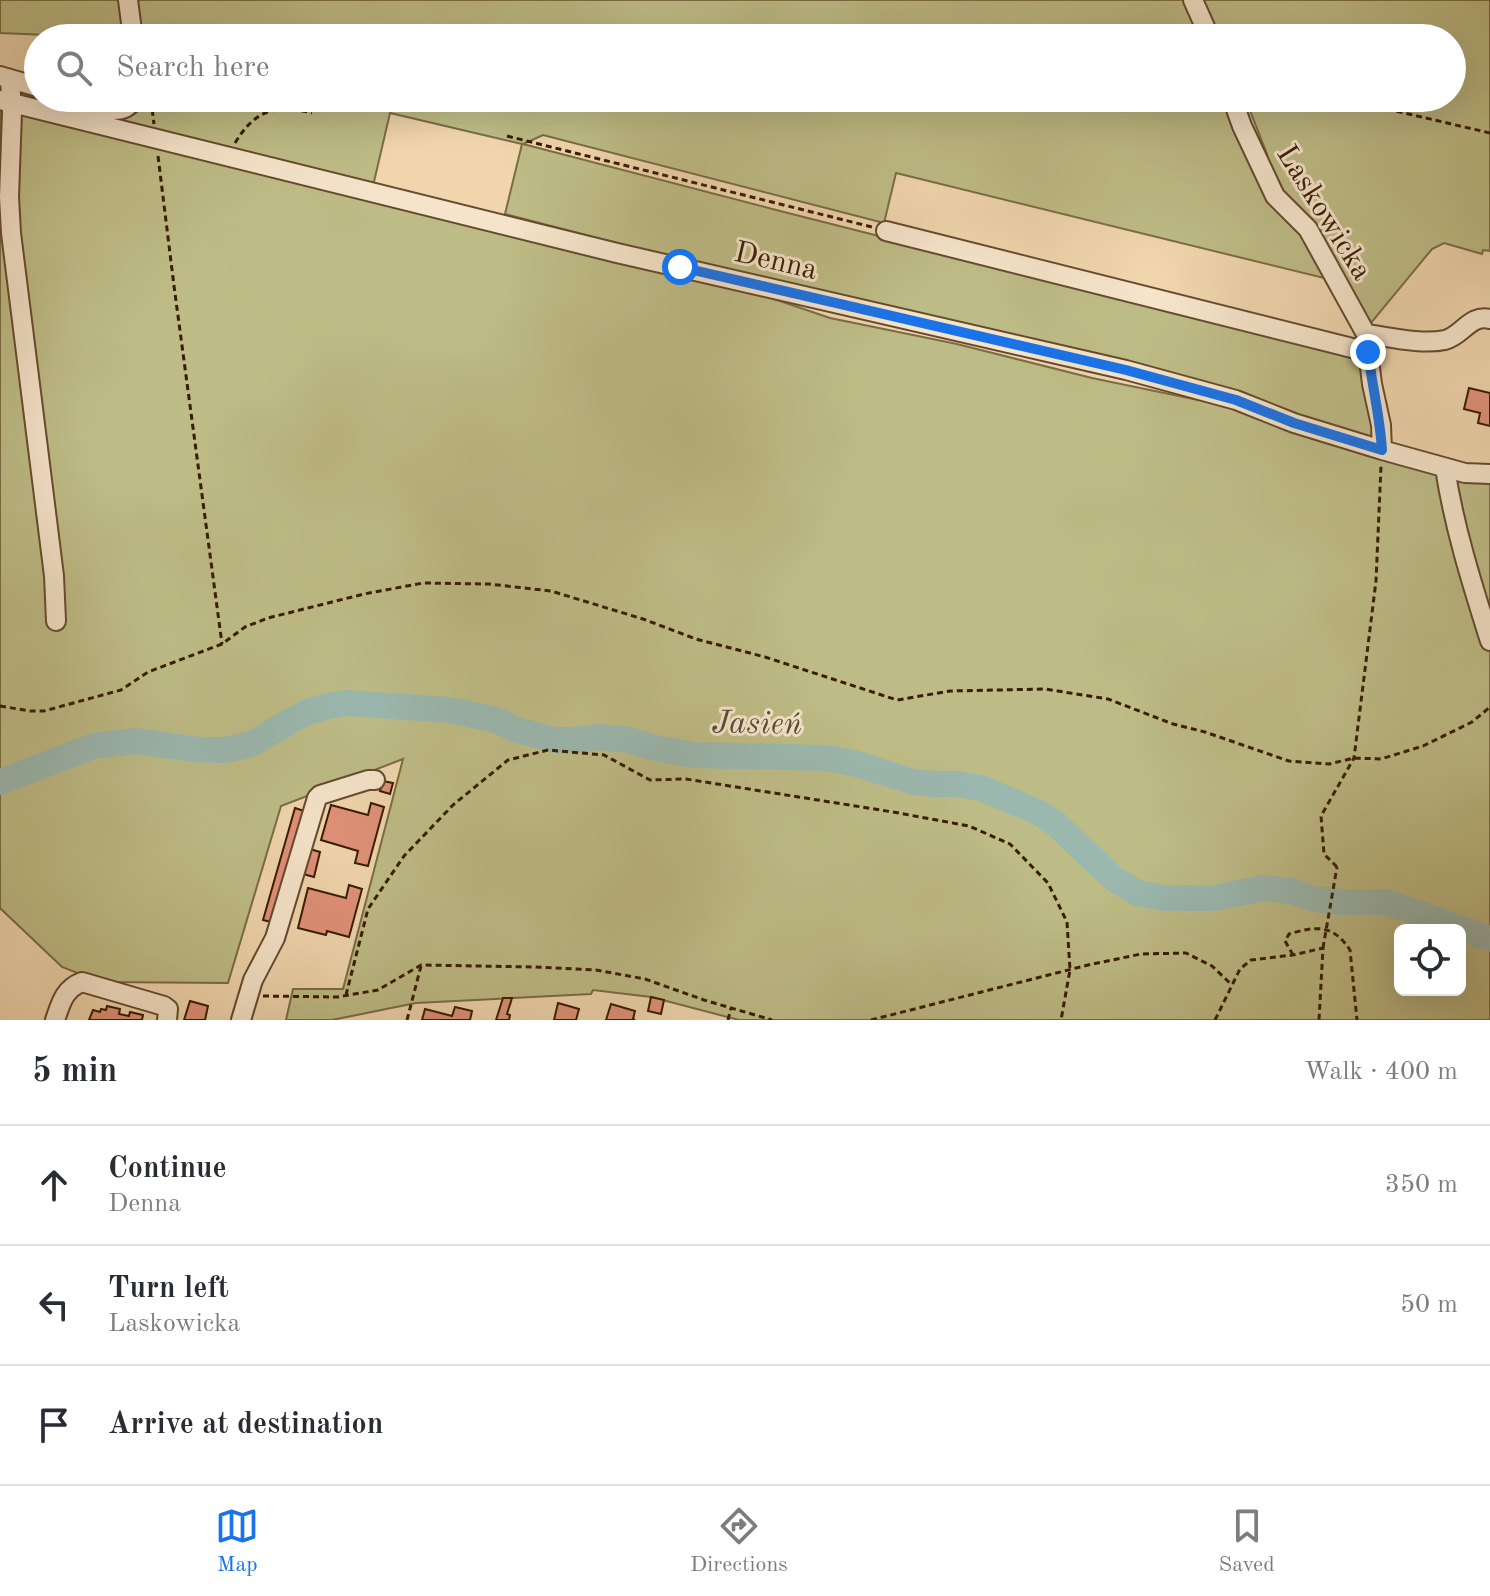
<!DOCTYPE html>
<html lang="en">
<head>
<meta charset="utf-8">
<style>
  :root { --surface:#fff; --page:#f2f2f3; --text:#2b2b33; --muted:#7c7c81; --line:#e1e1e2; --accent:#1a73e8 }
  body { margin:0; font-family:"Old Standard TT",serif; background:var(--page); color:var(--text) }
  .controls { position:absolute; right:24px; bottom:24px; display:grid; overflow:hidden; border-radius:12px; box-shadow:0 8px 32px #0002 }
  .controls button { width:72px; height:72px; display:grid; place-items:center; padding:0; border:0; border-bottom:2px solid var(--line); background:var(--surface); color:var(--text); font:40px sans-serif }
  .stop { position:absolute; width:24px; height:24px; margin:-18px; border:6px solid #1a73e8; border-radius:50%; background:#fff }
  .stop.end { background:#1a73e8; border-color:#fff; box-shadow:0 2px 8px #0008 }
  .list { margin:0; padding:0; list-style:none }
  h2 { display:flex; justify-content:space-between; align-items:center; height:104px; margin:0; padding:0 32px; font-size:34px }
  h2 small { font-size:26px; font-weight:400; color:var(--muted) }
  .list li { display:grid; grid-template-columns:52px 1fr auto; gap:24px; align-items:center; box-sizing:border-box; height:120px; padding:0 32px; border-top:2px solid var(--line) }
  .list b { display:block; font-size:30px; white-space:nowrap }
  .list p { margin:0; font-size:26px; white-space:nowrap; color:var(--muted) }
  .list em { font-size:26px; font-style:normal; color:var(--muted) }
  .icon { flex:none; width:44px; height:44px; fill:none; stroke:currentColor; stroke-width:2; stroke-linecap:round; stroke-linejoin:round }
  .map { position:relative; flex:none; width:1490px; height:1020px; overflow:hidden }
  .search { position:absolute; background:var(--surface); box-shadow:0 8px 32px #0002; left:24px; right:24px; top:24px; height:88px; display:flex; align-items:center; gap:20px; box-sizing:border-box; padding:0 28px; border-radius:44px; color:var(--muted); font-size:30px }
  .sheet { height:464px; background:var(--surface) }
  nav { display:flex; justify-content:space-around; align-items:center; box-sizing:border-box; height:112px; border-top:2px solid var(--line); background:var(--surface); font-size:22px; color:var(--muted) }
  nav a { display:grid; justify-items:center; gap:4px }
  nav .on { color:var(--accent) }
  .map>svg:first-child { display:block }
</style>
</head>
<body>
<div class="map">
<svg width="1490" height="1020" viewBox="0 0 1490 1020">
  <rect width="100%" height="100%" fill="#f0d5ad"/>
  <filter id="stains"><feTurbulence type="fractalNoise" baseFrequency=".0025" numOctaves="4"/><feColorMatrix values="0 0 0 0 .2 0 0 0 0 .09 0 0 0 0 .02 0 0 0 .5 -.17"/></filter>
  <radialGradient id="worn" r=".72"><stop offset=".6" stop-color="#630" stop-opacity="0"/><stop offset="1" stop-color="#630" stop-opacity=".3"/></radialGradient>
  <path fill="#bebc86" stroke="#7b6c44" stroke-width="2" fill-rule="evenodd" d="M0,0h125l5,38h-80l-3,-3 -47,-2z
    M132,0h1054l15,38h-821l-23,-6 -2,6h-218z
    M1202,0h288v251l-7,-1 -1,4 -38,-11 -12,6 -61,74 -32,-41 -58,-85 -8,-18 -6,-25 -22,-56h207v-60h-232z
    M23,90l15,2v6h16l66,18c14,1 21,-3 23,-18h1080l30,72 46,63 29,46 -432,-106 -12,50 -341,-88 -20,9 261,68 577,146 14,77 -7,4 -162,-55 -208,-53 -324,-73 -169,-44 17,-70 -132,-31 -17,73 -356,-88 2,-6z
    M0,108l680,159 150,51 127,26 135,34 140,29 258,72v541h-751l-88,-23 -58,-7 -2,4 -175,9 -84,17h-46l7,-31h50l60,-230 -122,47 -53,177 -128,-1 -38,-15 -62,-59zM1400,930h60v60h-60z"/>
  <g fill="none" stroke-linecap="round" stroke-linejoin="round">
    <path stroke="#9bb8af" stroke-width="26" d="M0,782l93,-36 42,-5 64,9h27l25,-6 54,-31 23,-7 19,-3 102,7 47,10 21,10 38,10h20l23,-3 31,3 22,7 40,8 135,3 27,5 61,19 21,2h21l25,4 59,25 16,11 57,54 24,15 27,5h51l47,-10 12,1 16,2 24,8 28,3h45l103,37"/>
  </g>
  <path fill="#e09178" stroke="#381c03" stroke-width="2" d="M1469,388l21,5v33l-12,-3 2,-10 -16,-4z
    M383,781l10,2 -3,11 -10,-3z
    M371,803l13,4 -16,59 -13,-3 3,-12 -37,-11 10,-35 37,10z
    M295,808l12,4 -32,111 -12,-3z
    M310,849l10,3 -6,25 -11,-3z
    M349,885l13,4 -13,48 -22,-6 -1,4 -28,-7 10,-40 38,10z
    M651,997l13,3 -3,14 -13,-3z
    M503,998h9l-5,16 3,1 -1,5h-13z
    M190,1001l18,5 -3,14h-21z
    M558,1003l21,6 -3,11h-22z
    M611,1004l24,7 -2,8 2,1h-29z
    M107,1006l13,3 -1,5 10,2 1,-4 13,3 -1,5h1h-54l4,-10 7,2 1,-3 5,1z
    M455,1007l17,4 -2,9h-48l3,-11 27,7z"/>
  <g fill="none" stroke-linecap="round" stroke-linejoin="round">
    <defs>
      <path id="minor" d="M128,0l5,38
        M1193,0l17,38
        M0,76l38,11
        M10,79l2,33 -3,85 2,36 43,343 2,45
        M63,98c15,5 48,17 62,10 5,-3 7,-6 10,-10
        M1232,98l10,28 33,70 33,33 58,105 6,50 9,41 1,25
        M0,100l617,153 509,117 110,30 58,23 88,27 83,23 25,1
        M886,231l482,121
        M1366,334c23,3 56,11 79,6 17,-4 25,-26 45,-21
        M1445,468c9,59 27,116 45,173
        M55,1020c6,-17 9,-31 27,-38l82,24 4,3 -1,11
        M241,1020l12,-40 22,-42 42,-140 3,-3 48,-15h7"/>
    </defs>
    <use href="#minor" stroke="#664a2e" stroke-width="22"/>
    <path stroke="#381c03" stroke-width="3" stroke-dasharray="6 4" stroke-linecap="butt" d="M1359,98l24,10 107,25
      M151,100l3,24
      M507,136l365,91
      M235,143c20,-33 40,-39 77,-30
      M158,156l16,130 48,358
      M0,706l30,5h14l77,-21 27,-18 74,-28 23,-17 23,-9 96,-24 59,-11 66,1 62,7 92,28 53,20 69,18 132,43 53,-9 95,-2 63,10 65,25 32,8 84,29 40,3 25,-6 27,1 42,-13 49,-24 18,-15
      M1337,867l-13,-13 -3,-38 33,-58 22,-177 5,-115
      M1293,955l-8,-14 4,-7c27,-8 44,-10 61,16l7,70
      M346,995l22,-86 36,-53 49,-51 55,-45 40,-10 56,5 46,25 36,-1 207,33 76,14 41,18 38,39 19,39 3,48 -9,50
      M263,996l74,1 41,-7 43,-25 113,2 62,3 49,9 59,21 68,20
      M407,1020l14,-54
      M728,1020l3,-12
      M871,1020l217,-55 53,-11 45,-1 26,13 20,19
      M1215,1020l25,-51 11,-9 42,-5 30,-7 -4,72"/>
    <use href="#minor" stroke="#f5e4ca" stroke-width="18"/>
    <path stroke="#381c03" stroke-width="3" stroke-dasharray="6 4" stroke-linecap="butt" d="M1323,948l14,-81"/>
  </g>
  <g fill="none" stroke-linecap="round" stroke-linejoin="round">
    <path stroke="#1a73e8" stroke-width="10" d="M680,267l446,103 110,30 58,23 88,27c-2,-33 -10,-65 -14,-98"/>
  </g>
  <g text-anchor="middle" stroke-width="6" stroke-linejoin="round" paint-order="stroke">
    <g font-size="30" fill="#381c03" stroke="#f5e4ca">
      <text transform="translate(1325 212) rotate(58)" y="10">Laskowicka</text>
      <text transform="translate(776 260) rotate(13)" y="10">Denna</text>
    </g>
    <g font-size="32" font-style="italic" fill="#564b37" stroke="#f5e4ca">
      <text transform="translate(757 722) rotate(1)" y="11">Jasień</text>
    </g>
  </g>
  <rect width="100%" height="100%" filter="url(#stains)"/>
  <rect width="100%" height="100%" fill="url(#worn)"/>
</svg>
<div class="controls">
<button><svg class="icon" aria-label="locate" viewBox="0 0 24 24"><circle cx="12" cy="12" r="6"/><path d="M12 2v4M12 18v4M2 12h4M18 12h4"/></svg></button>
</div>
<div class="stop" style="left:680px;top:267px"></div>
<div class="stop end" style="left:1368px;top:352px"></div>
<div class="search"><svg class="icon" aria-label="search" viewBox="0 0 24 24"><circle cx="10" cy="10" r="6"/><path d="M15 15l6 6"/></svg>Search here</div>
</div>
<section class="sheet">
<h2>5 min<small>Walk · 400 m</small></h2>
<ul class="list">
<li><svg class="icon" aria-label="ahead" viewBox="0 0 24 24"><path d="M12 20V5M6 11l6-6 6 6"/></svg><div><b>Continue</b><p>Denna</p></div><em>350 m</em></li>
<li><svg class="icon" aria-label="left" viewBox="0 0 24 24"><path d="M17 20v-9H6M10 6l-5 5 5 5"/></svg><div><b>Turn left</b><p>Laskowicka</p></div><em>50 m</em></li>
<li><svg class="icon" aria-label="arrive" viewBox="0 0 24 24"><path d="M6 21V4h12l-3 4 3 4H6"/></svg><div><b>Arrive at destination</b></div></li>
</ul>
</section>
<nav>
<a class="on"><svg class="icon" aria-label="map" viewBox="0 0 24 24"><path d="M3 6l6-2 6 2 6-2v14l-6 2-6-2-6 2zM9 4v14M15 6v14"/></svg>Map</a>
<a><svg class="icon" aria-label="directions" viewBox="0 0 24 24"><path d="M12 3l9 9-9 9-9-9zM9 14v-3h6M13 9l2 2-2 2"/></svg>Directions</a>
<a><svg class="icon" aria-label="saved" viewBox="0 0 24 24"><path d="M7 4h10v16l-5-4-5 4z"/></svg>Saved</a>
</nav>
</body>
</html>
